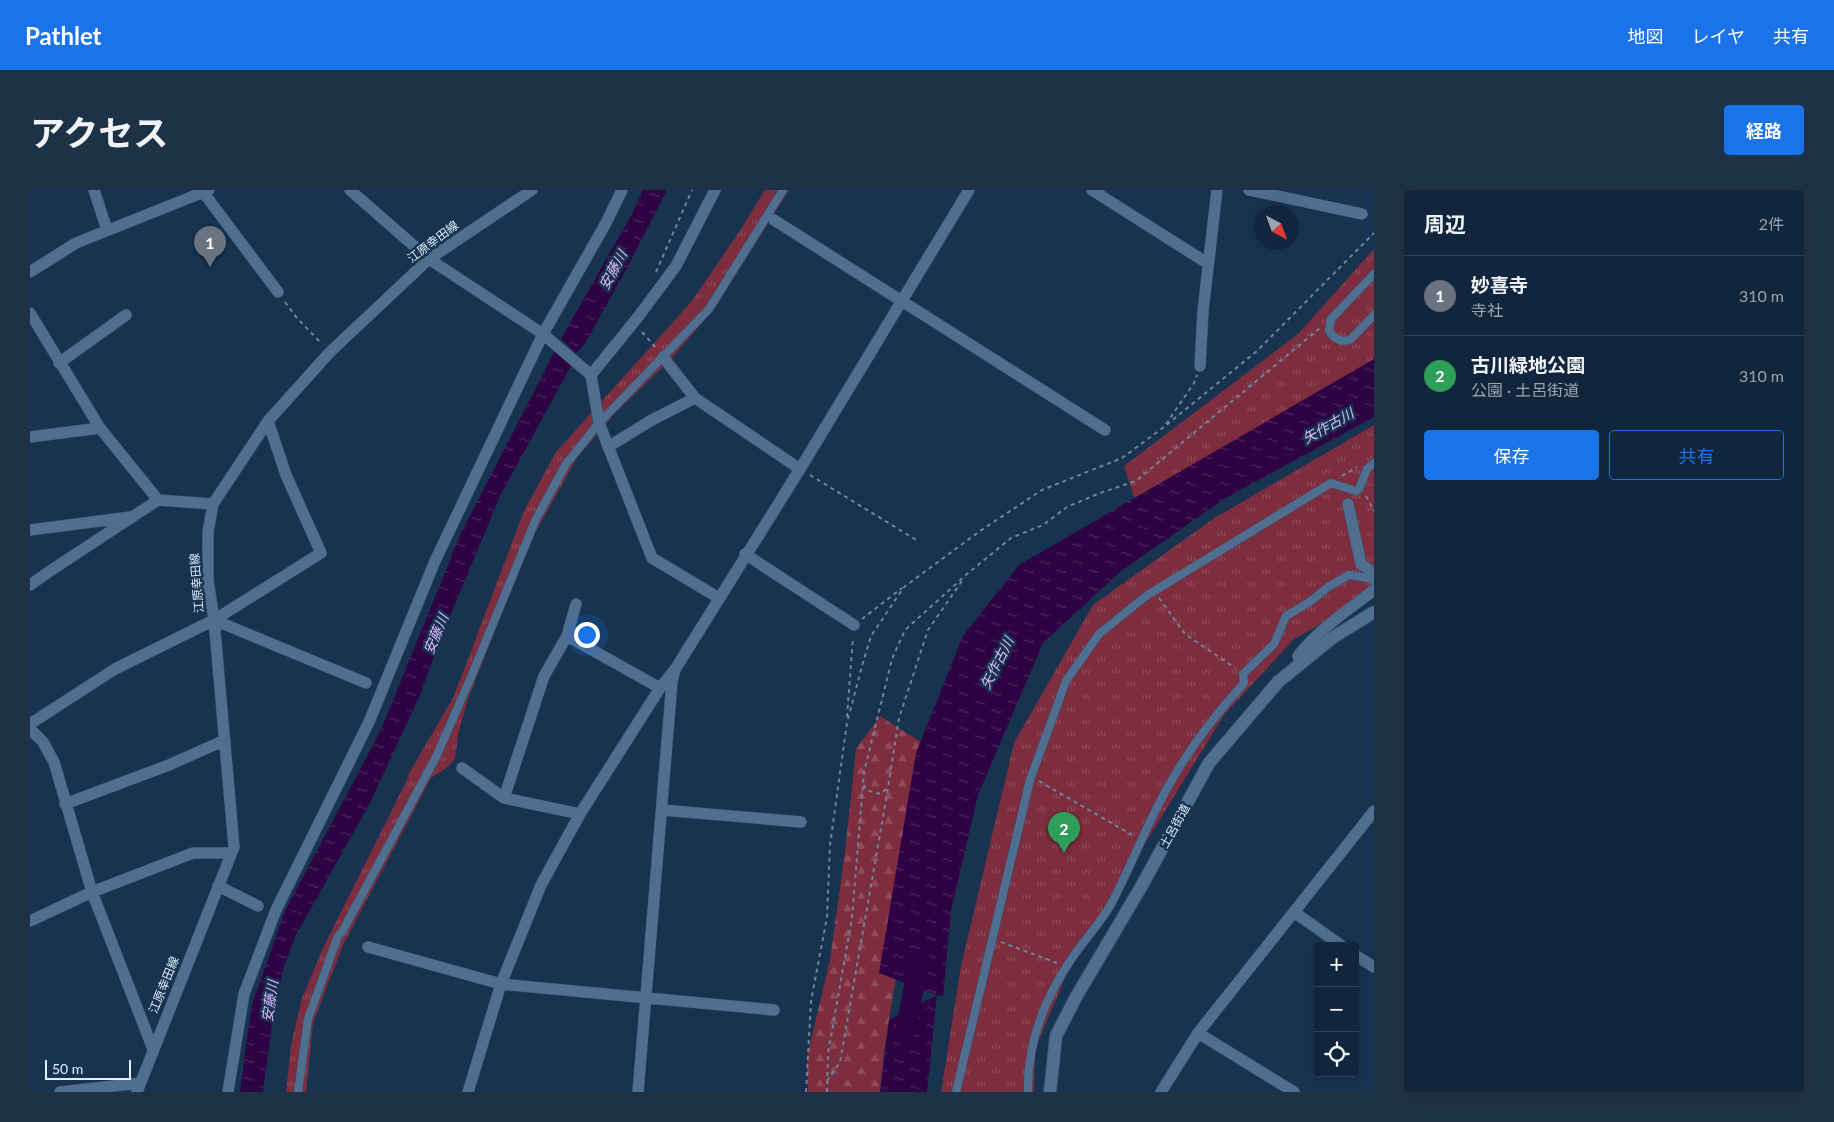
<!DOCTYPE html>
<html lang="ja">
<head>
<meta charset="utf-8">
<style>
  :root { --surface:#11263c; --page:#1e3247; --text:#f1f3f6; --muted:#9ca5af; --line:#304356; --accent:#1a73e8 }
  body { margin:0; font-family:Lato,"Noto Sans JP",sans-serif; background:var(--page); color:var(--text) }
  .controls { position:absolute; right:15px; bottom:15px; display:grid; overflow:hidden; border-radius:5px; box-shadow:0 5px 20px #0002 }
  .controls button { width:45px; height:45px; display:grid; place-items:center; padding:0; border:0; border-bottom:1px solid var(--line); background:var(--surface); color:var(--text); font:25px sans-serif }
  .compass { position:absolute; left:1224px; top:15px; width:45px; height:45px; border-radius:50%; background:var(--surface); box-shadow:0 5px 20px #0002; rotate:139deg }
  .scale { position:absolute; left:15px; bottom:12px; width:86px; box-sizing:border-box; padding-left:5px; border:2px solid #e1effe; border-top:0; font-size:14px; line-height:18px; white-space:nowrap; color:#e1effe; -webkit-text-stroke:4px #173350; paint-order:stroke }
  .you { position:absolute; left:556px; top:444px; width:18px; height:18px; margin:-12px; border:4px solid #fff; border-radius:50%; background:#1a73e8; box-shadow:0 0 0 8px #1a73e833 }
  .badge { display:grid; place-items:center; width:32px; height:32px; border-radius:50%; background:var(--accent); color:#fff; font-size:16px; font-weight:700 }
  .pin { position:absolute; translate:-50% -41px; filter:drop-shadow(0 1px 2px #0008) }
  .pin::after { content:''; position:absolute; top:26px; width:18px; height:15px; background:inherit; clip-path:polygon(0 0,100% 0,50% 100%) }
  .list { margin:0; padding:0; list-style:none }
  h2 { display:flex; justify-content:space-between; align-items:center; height:65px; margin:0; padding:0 20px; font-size:21px }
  h2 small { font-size:16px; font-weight:400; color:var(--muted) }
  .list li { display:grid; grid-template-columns:32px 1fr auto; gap:15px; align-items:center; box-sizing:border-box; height:80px; padding:0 20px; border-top:1px solid var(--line) }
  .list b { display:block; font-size:19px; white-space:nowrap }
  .list p { margin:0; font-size:16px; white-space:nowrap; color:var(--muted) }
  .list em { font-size:16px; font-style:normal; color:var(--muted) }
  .actions { display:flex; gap:10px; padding:15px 20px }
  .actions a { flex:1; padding:11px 0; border:1px solid var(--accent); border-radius:5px; text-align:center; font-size:18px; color:var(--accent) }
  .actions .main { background:var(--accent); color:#fff }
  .icon { flex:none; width:28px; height:28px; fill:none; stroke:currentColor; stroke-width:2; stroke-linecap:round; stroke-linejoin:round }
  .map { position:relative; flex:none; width:1344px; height:902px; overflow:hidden; border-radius:5px }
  header { display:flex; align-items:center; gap:30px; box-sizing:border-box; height:70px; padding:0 25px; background:var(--accent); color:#fff }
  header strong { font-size:24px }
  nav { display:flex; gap:28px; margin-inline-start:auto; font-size:18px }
  .intro { display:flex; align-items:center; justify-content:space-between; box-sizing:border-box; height:120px; padding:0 30px }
  h1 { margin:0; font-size:35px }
  .button { padding:12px 22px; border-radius:5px; background:var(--accent); color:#fff; font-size:18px; font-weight:700 }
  main { display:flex; gap:30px; padding:0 30px }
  aside { flex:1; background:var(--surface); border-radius:5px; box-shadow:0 5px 20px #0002 }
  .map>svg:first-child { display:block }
</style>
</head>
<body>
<header>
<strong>Pathlet</strong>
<nav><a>地図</a><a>レイヤ</a><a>共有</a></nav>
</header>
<div class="intro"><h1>アクセス</h1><a class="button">経路</a></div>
<main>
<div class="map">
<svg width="1344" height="902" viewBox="0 0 1344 902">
  <defs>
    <pattern id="grass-tufts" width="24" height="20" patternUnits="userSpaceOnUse" patternTransform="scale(1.25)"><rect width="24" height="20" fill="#7d2d3d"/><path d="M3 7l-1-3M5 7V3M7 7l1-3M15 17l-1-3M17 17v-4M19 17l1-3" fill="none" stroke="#8f4c5a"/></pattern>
    <pattern id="forest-firs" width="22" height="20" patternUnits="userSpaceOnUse" patternTransform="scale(1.25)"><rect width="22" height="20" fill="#7d2d3d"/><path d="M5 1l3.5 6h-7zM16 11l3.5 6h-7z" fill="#8f4c5a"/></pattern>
    <pattern id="water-ripples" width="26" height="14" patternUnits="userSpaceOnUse" patternTransform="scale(1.25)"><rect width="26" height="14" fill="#2e0343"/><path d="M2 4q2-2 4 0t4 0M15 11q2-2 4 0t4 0" fill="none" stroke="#4c285f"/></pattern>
  </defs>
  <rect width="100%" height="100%" fill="#173350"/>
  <path fill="url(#grass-tufts)" d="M735,0h24l-74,118 -45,52 -55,53 -38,45 -41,73 -19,44 -49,124 -10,35 -3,25 -10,10 -14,9 -88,167 -30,78 -7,69h-20l5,-47 11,-47 22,-52 85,-170 -1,-1 46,-79 70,-185 32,-59 136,-151 47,-69z
    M1344,59v128l-239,123 -11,-34 174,-132z
    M1344,235v169l-80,45 -70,76 -153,249 -36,85 -1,43h-93l20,-126 53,-223 79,-138 120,-86z"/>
  <path fill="url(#forest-firs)" d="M850,526l52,33 -48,303 -4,40h-72l-1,-35 23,-97 15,-108 11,-103z"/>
  <path fill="url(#water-ripples)" d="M613,0h24l-39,76 -44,79 -8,8 -15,-14 71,-125z
    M525,161l17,13 -72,132 -60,144 -20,55 -50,108 -74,132 -12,31 -12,58 -9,68h-23l11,-84 34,-97 96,-181 80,-197z
    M1344,169v58l-150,82 -103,72 -78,72 -65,152 -27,115 -8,86 -6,-1 -10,97h-47l9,-72 48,-25 -58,-22 37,-220 47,-117 56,-71z"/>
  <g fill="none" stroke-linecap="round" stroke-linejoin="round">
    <path stroke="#2e0343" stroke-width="20" d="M874,846l16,-77"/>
    <defs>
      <path id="pedestrian" d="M1344,84l-43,45 -2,12 5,6 7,4 9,-1 24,-25
        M268,902l10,-73 30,-83 4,-4 94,-175 33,-75 67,-163 30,-55 33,-41 110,-114 74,-119
        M926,902l74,-312 36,-99 33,-47 47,-38 185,-113 25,8 3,-2 8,-20 7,-6
        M998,902c-1,-47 16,-92 42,-131 12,-19 29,-36 40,-55 21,-39 36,-81 58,-119 20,-37 48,-73 76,-104l-1,-9 31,-30 12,-28 25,-15 17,-14 21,-12 19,3 6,3"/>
      <path id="minor" d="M64,0l13,40
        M320,0l79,69 114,75 48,41 8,48 53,135 67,40
        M1062,0l115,73
        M1219,0l113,24
        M173,2l75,100
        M744,30l331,210
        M0,82l46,-29 133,-53
        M0,123l70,115 58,72
        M29,173l67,-48
        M1170,176l3,-55 14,-121
        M561,185l47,-58 38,-51 39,-76
        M665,208l105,71
        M0,247l70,-9
        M578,257l42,-26 45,-23 -32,-41
        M1318,314l13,60 13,9
        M0,340l100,-13
        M715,364l109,71
        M0,395l23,-16 105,-69 55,4
        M184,430l152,63
        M537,446l93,52
        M1271,474l-3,-8c20,-26 50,-46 76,-66
        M0,534l85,-55 99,-49 107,-67 -35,-78 -18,-54
        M0,539l13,13 11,20 38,130 61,157
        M432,578l42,30 76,16
        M474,608l40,-122 23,-40 9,-32
        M35,614l104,-39 56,-25
        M632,620l139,12
        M188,696l40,20
        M1264,722l48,34
        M0,731l62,-29 101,-39h38
        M338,757l133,37 273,26
        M1325,765l19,12
        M1168,843l96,59
        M30,902l80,-9
        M107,902l97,-245 -20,-227 -6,-40v-48l5,-28 55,-83 62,-69 99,-93 103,-69
        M198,902l16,-98 32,-84 93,-188 66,-161 108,-227 63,-111 16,-33
        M438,902l33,-108 40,-99 39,-71 80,-126 16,-20 124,-199 169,-279
        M608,902l34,-410 3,-12
        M1131,902l37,-59 176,-222"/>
      <path id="tertiary" d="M1020,902l6,-56 20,-39 65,-110 68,-124 69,-81 54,-44 42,-26"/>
    </defs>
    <use href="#pedestrian" stroke="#37516c" stroke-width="9"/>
    <use href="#minor" stroke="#37516c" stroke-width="12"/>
    <use href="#tertiary" stroke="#37516c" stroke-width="14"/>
    <path stroke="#6f859c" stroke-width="2" stroke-dasharray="4 4" stroke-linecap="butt" d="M626,82l36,-82
      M255,112l11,15 25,26
      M612,142l15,17
      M1136,234l28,-41 3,-8
      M780,285l108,66
      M1312,286l15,-9
      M1336,306l8,15
      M1129,408l26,36 50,34
      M832,429l40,-31
      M817,527l6,-80
      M1009,591l93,54
      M834,595l2,5 15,4 6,-6
      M971,752l56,21
      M797,891l13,-19 46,-262 13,-82 29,-88 36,-52
      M776,902l5,-91 16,-84 3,-72 17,-122 15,-57 9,-30 33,-49 76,-56 62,-41 80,-32 42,-31 93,-76 117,-118
      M797,902l1,-39 24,-135 12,-146 28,-113 13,-29 62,-56 44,-36 32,-13 24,-18 33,-14 36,-12 184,-153"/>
    <use href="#pedestrian" stroke="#506e8f" stroke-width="8"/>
    <use href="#minor" stroke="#506e8f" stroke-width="11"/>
    <use href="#tertiary" stroke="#506e8f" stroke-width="12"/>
  </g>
  <g text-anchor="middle" stroke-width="5" stroke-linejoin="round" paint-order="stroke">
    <g font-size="12" fill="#e1effe" stroke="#173350">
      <text transform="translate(403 52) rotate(-37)" y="4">江原幸田線</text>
      <text transform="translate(167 393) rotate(-95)" y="4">江原幸田線</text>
      <text transform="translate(1145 636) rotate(-61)" y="4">土呂街道</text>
      <text transform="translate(134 795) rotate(-68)" y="4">江原幸田線</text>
    </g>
    <g font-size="14" font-style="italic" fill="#e4bbff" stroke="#173350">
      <text transform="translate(583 80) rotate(-61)" y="5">安藤川</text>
      <text transform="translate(1298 236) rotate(-29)" y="5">矢作古川</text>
      <text transform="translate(406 444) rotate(-67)" y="5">安藤川</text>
      <text transform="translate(967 473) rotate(-63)" y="5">矢作古川</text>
      <text transform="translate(240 811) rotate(-82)" y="5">安藤川</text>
    </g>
  </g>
</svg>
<div class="controls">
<button>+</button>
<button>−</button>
<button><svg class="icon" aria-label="locate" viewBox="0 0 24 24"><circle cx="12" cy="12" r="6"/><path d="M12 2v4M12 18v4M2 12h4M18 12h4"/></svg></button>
</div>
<svg class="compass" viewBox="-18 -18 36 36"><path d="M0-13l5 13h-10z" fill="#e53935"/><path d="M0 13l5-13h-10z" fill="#9ca5af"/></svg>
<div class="scale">50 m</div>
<div class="you"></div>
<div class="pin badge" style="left:180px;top:77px;background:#6b7280">1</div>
<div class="pin badge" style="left:1034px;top:663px;background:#2e9e5b">2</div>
</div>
<aside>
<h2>周辺<small>2件</small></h2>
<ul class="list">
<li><span class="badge" style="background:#6b7280">1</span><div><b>妙喜寺</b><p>寺社</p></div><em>310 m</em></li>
<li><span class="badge" style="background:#2e9e5b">2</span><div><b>古川緑地公園</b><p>公園 · 土呂街道</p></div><em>310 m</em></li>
</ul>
<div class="actions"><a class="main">保存</a><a>共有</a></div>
</aside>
</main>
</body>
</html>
